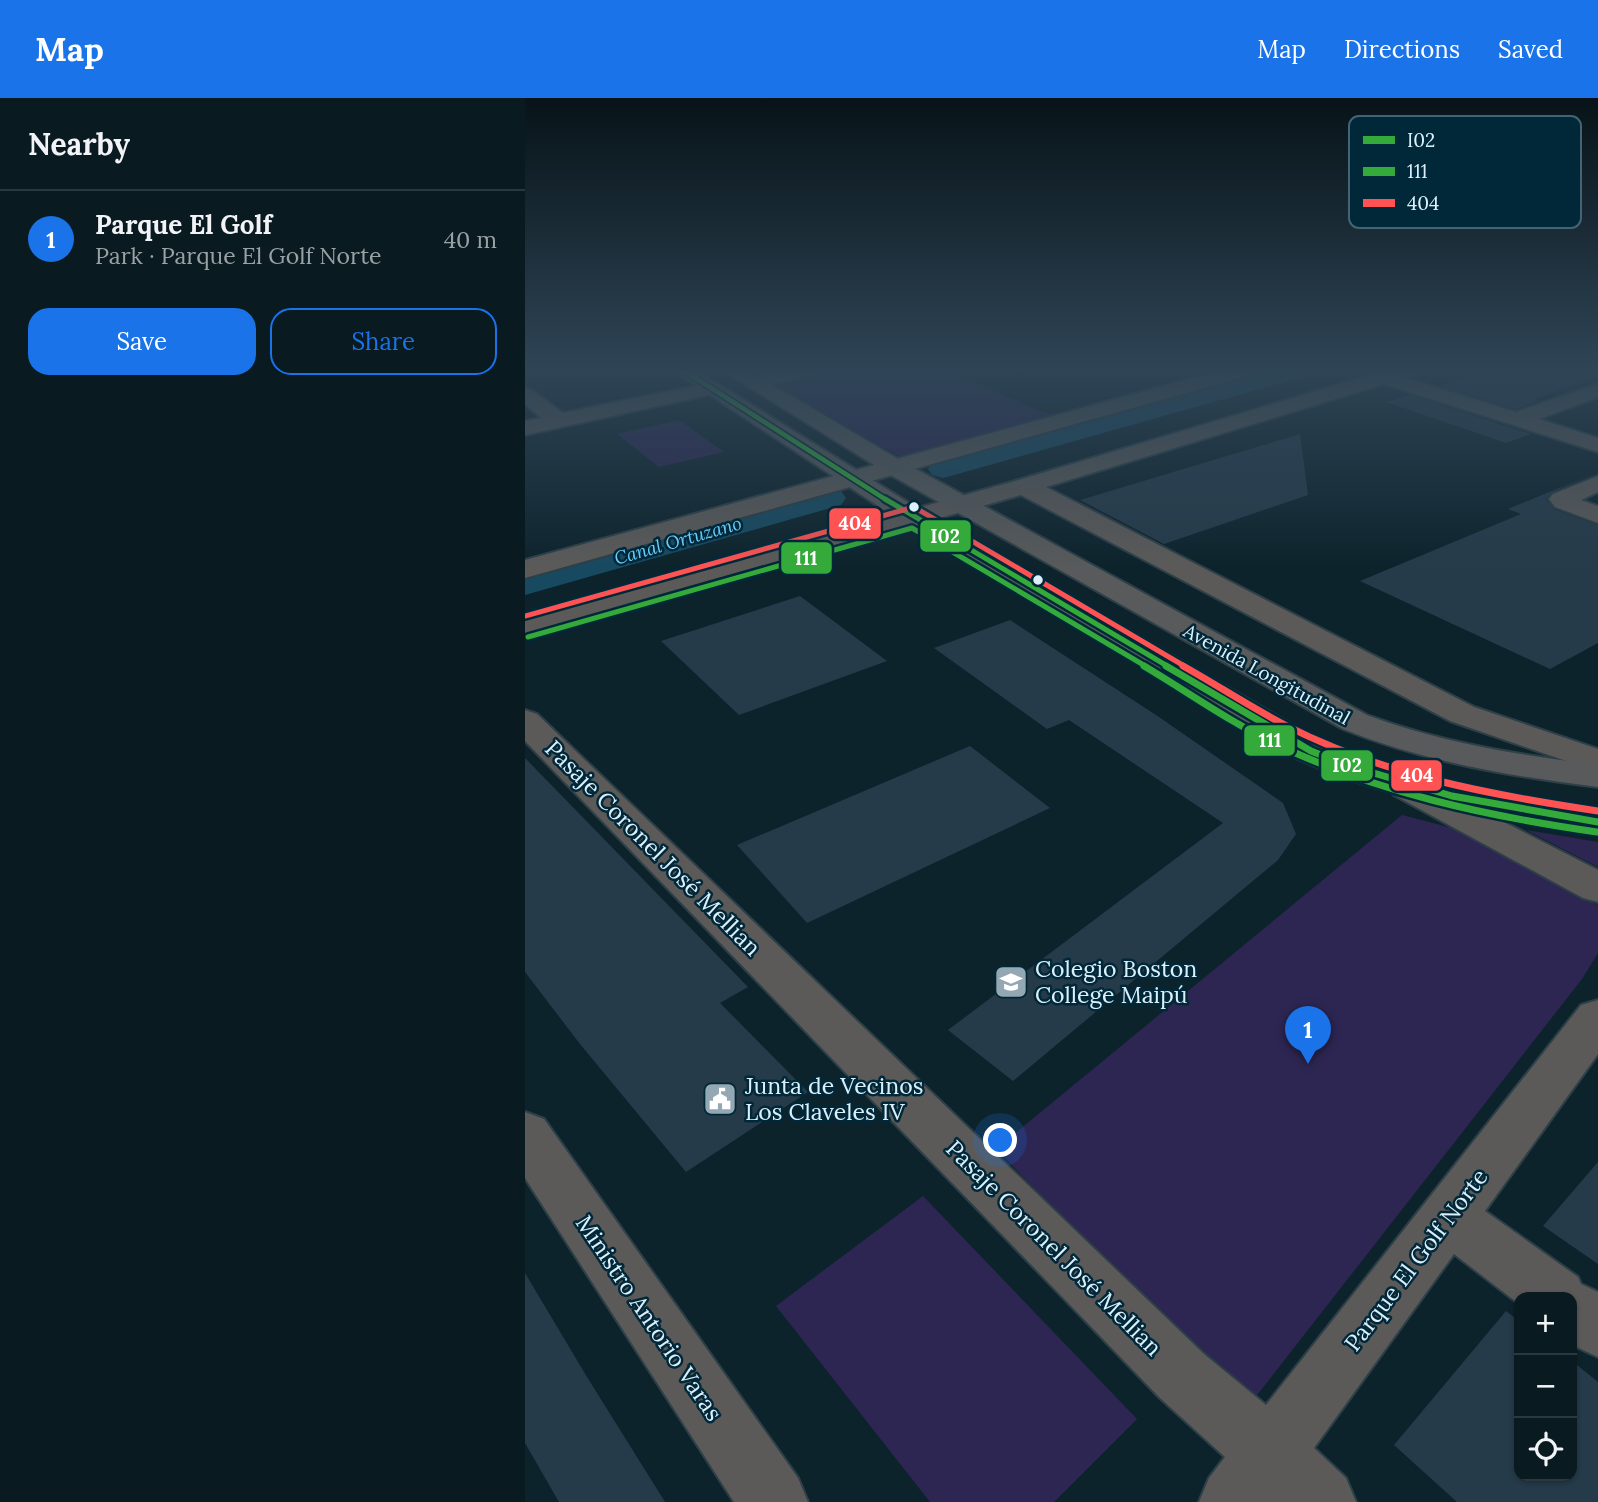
<!DOCTYPE html>
<html lang="en">
<head>
<meta charset="utf-8">
<style>
  :root { --surface:#0a1a21; --page:#18272e; --text:#f1f3f6; --muted:#99a1a5; --line:#2a383f; --accent:#1a73e8 }
  body { margin:0; font-family:Lora,serif; background:var(--page); color:var(--text) }
  .controls { position:absolute; right:21px; bottom:21px; display:grid; overflow:hidden; border-radius:14px; box-shadow:0 2px 5px #0004 }
  .controls button { width:63px; height:63px; display:grid; place-items:center; padding:0; border:0; border-bottom:2px solid var(--line); background:var(--surface); color:var(--text); font:35px sans-serif }
  .you { position:absolute; left:476px; top:1043px; width:24px; height:24px; margin:-18px; border:5px solid #fff; border-radius:50%; background:#1a73e8; box-shadow:0 0 0 10px #1a73e833 }
  .badge { display:grid; place-items:center; width:46px; height:46px; border-radius:50%; background:var(--accent); color:#fff; font-size:23px; font-weight:700 }
  .pin { position:absolute; translate:-50% -58px; filter:drop-shadow(0 2px 4px #0008) }
  .pin::after { content:''; position:absolute; top:37px; width:24px; height:21px; background:inherit; clip-path:polygon(0 0,100% 0,50% 100%) }
  .list { margin:0; padding:0; list-style:none }
  h2 { display:flex; justify-content:space-between; align-items:center; height:91px; margin:0; padding:0 28px; font-size:30px }
  h2 small { font-size:23px; font-weight:400; color:var(--muted) }
  .list li { display:grid; grid-template-columns:46px 1fr auto; gap:21px; align-items:center; box-sizing:border-box; height:98px; padding:0 28px; border-top:2px solid var(--line) }
  .list b { display:block; font-size:26px; white-space:nowrap }
  .list p { margin:0; font-size:23px; white-space:nowrap; color:var(--muted) }
  .list em { font-size:23px; font-style:normal; color:var(--muted) }
  .actions { display:flex; gap:14px; padding:21px 28px }
  .actions a { flex:1; padding:16px 0; border:2px solid var(--accent); border-radius:21px; text-align:center; font-size:24px; color:var(--accent) }
  .actions .main { background:var(--accent); color:#fff }
  .icon { flex:none; width:38px; height:38px; fill:none; stroke:currentColor; stroke-width:2; stroke-linecap:round; stroke-linejoin:round }
  .map { position:relative; flex:none; width:1073px; height:1404px; overflow:hidden }
  header { display:flex; align-items:center; gap:42px; box-sizing:border-box; height:98px; padding:0 35px; background:var(--accent); color:#fff }
  header strong { font-size:33px }
  nav { display:flex; gap:38px; margin-inline-start:auto; font-size:24px }
  main { display:flex }
  aside { flex:1; background:var(--surface) }
  .map>svg:first-child { display:block }
</style>
</head>
<body>
<header>
<strong>Map</strong>
<nav><a>Map</a><a>Directions</a><a>Saved</a></nav>
</header>
<main>
<aside>
<h2>Nearby<small></small></h2>
<ul class="list">
<li><span class="badge">1</span><div><b>Parque El Golf</b><p>Park · Parque El Golf Norte</p></div><em>40 m</em></li>
</ul>
<div class="actions"><a class="main">Save</a><a>Share</a></div>
</aside>
<div class="map">
<svg width="1073" height="1404" viewBox="0 0 1073 1404">
  <rect width="100%" height="100%" fill="#0d232c"/>
  <path fill="#2d2653" d="M309,272h111l97,42 19,4 -159,42 -133,-75z
    M154,322l45,32 -65,15 -42,-33z
    M877,717l54,14 142,76v48l-16,26 -335,429 -251,-259z
    M1001,732l72,12v25z
    M398,1098l214,223 -83,83h-124l-154,-196z"/>
  <g fill="none" stroke-linecap="round" stroke-linejoin="round">
    <path fill="#174a61" fill-rule="evenodd" d="M746,272h41l-3,5 -355,100 -11,3 -11,-3 -4,-6 4,-6z
      M305,391l11,2 5,7 -5,7 -316,90v-22z"/>
  </g>
  <path fill="#253b4a" d="M962,272h111v7l-64,22 5,2 -23,8 -77,-23z
    M885,297l121,39 -25,9 -120,-41z
    M775,336l8,61 -144,49 -84,-44z
    M1073,374l-46,20 -6,7 8,10 44,16v118l-48,26 -190,-88 161,-67 -13,-5z
    M275,498l87,65 -148,54 -78,-74z
    M485,522l149,97 124,86 13,31 -18,26 -265,221 -65,-51 275,-207 -154,-103 -22,9 -113,-81z
    M445,648l80,62 -243,115 -70,-78z
    M0,660l223,229 -28,16 88,89 -122,80 -106,-128 -55,-72z
    M1073,1064v102l-55,-38z
    M0,1175l62,104 78,125h-106l-34,-59z
    M981,1213l13,10v155h53v-115l26,21v120h-141l-63,-57z"/>
  <g fill="none" stroke-linecap="round" stroke-linejoin="round">
    <defs>
      <path id="minor" d="M258,272h38l-3,4 -64,15 -7,-2 -3,-4 3,-4z
        M698,272h34l-3,4 -729,204v-18z
        M862,272h33l-3,4 -12,4 111,34 82,-28v13l-59,22 59,19v14l-214,-68 -338,103 428,220 124,42v23l-148,-51 -429,-226 -496,141v-19l490,-136z
        M185,285l7,2 3,4 -3,4 -192,42v-14l16,-3 -16,-14v-16l7,2 31,23z
        M1073,378v16l-17,8 17,6v17l-43,-16 -6,-8 4,-5z
        M0,612l12,4 667,640 62,51 315,-400 17,-5v54l-113,157 93,66 3,7 17,8v65l-26,-12v-48h-53v7l-65,-50 -140,194 32,30 10,24h-157l10,-24 16,-21 -65,-59 -635,-657z
        M882,678l13,3 178,91v32l-15,-4 -189,-103 -6,-8 6,-8z
        M0,1014l19,7 254,359 10,24h-74l-209,-324z"/>
      <path id="major" d="M147,272h24l226,141 402,232c88,38 179,54 274,67v24c-103,-15 -204,-33 -300,-75l-394,-236z
        M197,272h25l158,93 462,252c75,28 152,40 231,50v22c-88,-11 -173,-25 -255,-58l-456,-256z"/>
    </defs>
    <use href="#minor" stroke="#2d3f47" stroke-width="4"/>
    <use href="#major" stroke="#2d3f47" stroke-width="4"/>
    <use href="#minor" fill="#5b5a59" fill-rule="evenodd"/>
    <use href="#major" fill="#585a5b" fill-rule="evenodd"/>
    <defs>
      <path id="bus-1-far2" d="M158,272l205,131"/>
      <path id="bus-1-far1" d="M360,401l284,168"/>
      <path id="bus-1" d="M641,568l145,85 35,14 106,31 146,26"/>
      <path id="bus-2-far1" d="M3,539l384,-109 235,139"/>
      <path id="bus-2" d="M619,568c44,26 87,57 134,79 101,48 208,71 319,87"/>
      <path id="bus-3-far1" d="M0,518l389,-109 272,160"/>
      <path id="bus-3" d="M658,568c34,19 67,41 102,59 97,50 206,70 313,86"/>
    </defs>
    <use href="#bus-1-far2" stroke="#002839" stroke-width="8"/>
    <use href="#bus-1-far1" stroke="#002839" stroke-width="10"/>
    <use href="#bus-1" stroke="#002839" stroke-width="12"/>
    <use href="#bus-2-far1" stroke="#002839" stroke-width="10"/>
    <use href="#bus-2" stroke="#002839" stroke-width="12"/>
    <use href="#bus-3-far1" stroke="#002839" stroke-width="10"/>
    <use href="#bus-3" stroke="#002839" stroke-width="12"/>
    <use href="#bus-1-far2" stroke="#33aa39" stroke-width="4.5"/>
    <use href="#bus-1-far1" stroke="#33aa39" stroke-width="5"/>
    <use href="#bus-1" stroke="#33aa39" stroke-width="7"/>
    <use href="#bus-2-far1" stroke="#33aa39" stroke-width="5"/>
    <use href="#bus-2" stroke="#33aa39" stroke-width="7"/>
    <use href="#bus-3-far1" stroke="#ff5353" stroke-width="5"/>
    <use href="#bus-3" stroke="#ff5353" stroke-width="7"/>
  </g>
  <linearGradient id="sky" x2="0" y2="1"><stop stop-color="#071318"/><stop offset="0.58" stop-color="#2f4556"/><stop offset="1" stop-color="#2f4556" stop-opacity="0"/></linearGradient>
  <rect width="1073" height="469" fill="url(#sky)"/>
  <defs>
    <symbol id="school-square" viewBox="-11 -11 22 22"><rect x="-9" y="-9" width="18" height="18" rx="4" fill="#94a8b3" stroke="#002839"/><path d="M0-5L7-2L0 1L-7-2ZM-4 1L0 2.5L4 1V4Q0 6-4 4Z" fill="#fff"/></symbol>
    <symbol id="civic-square" viewBox="-11 -11 22 22"><rect x="-9" y="-9" width="18" height="18" rx="4" fill="#94a8b3" stroke="#002839"/><path d="M-.6-6.5H3V-4.5H.6V-3L4-1V1h2V6H-6V1h2V-1L-.6-3ZM-1.2 2.5V6h2.4V2.5Z" fill="#fff"/></symbol>
  </defs>
  <g fill-rule="evenodd">
    <use href="#school-square" x="467" y="865" width="38" height="38"/>
    <use href="#civic-square" x="176" y="982" width="38" height="38"/>
  </g>
  <g fill="#dcf0fc" stroke="#002839" stroke-width="2.5">
    <circle cx="389" cy="409" r="6"/>
    <circle cx="513" cy="482" r="6"/>
  </g>
  <g text-anchor="middle" stroke-width="5" stroke-linejoin="round" paint-order="stroke">
    <g font-size="18" font-style="italic" fill="#68cdfd" stroke="#002839">
      <text transform="translate(153 443) rotate(-16)" y="6">Canal Ortuzano</text>
    </g>
    <g font-size="19" fill="#dcf0fc" stroke="#002839">
      <text transform="translate(742 576) rotate(29)" y="7">Avenida Longitudinal</text>
    </g>
    <g font-size="23" fill="#dcf0fc" stroke="#002839">
      <text transform="translate(128 750) rotate(45)" y="8">Pasaje Coronel José Mellian</text>
      <text transform="translate(529 1150) rotate(45)" y="8">Pasaje Coronel José Mellian</text>
      <text transform="translate(891 1162) rotate(-53)" y="8">Parque El Golf Norte</text>
      <text transform="translate(124 1220) rotate(56)" y="8">Ministro Antorio Varas</text>
    </g>
    <g font-size="23" fill="#dcf0fc" stroke="#002839" text-anchor="start">
      <text x="510" y="879">Colegio Boston<tspan x="510" dy="26">College Maipú</tspan></text>
      <text x="220" y="996">Junta de Vecinos<tspan x="220" dy="26">Los Claveles IV</tspan></text>
    </g>
  </g>
  <rect x="824" y="18" width="232" height="112" rx="10" fill="#002839" stroke="#426474" stroke-width="2"/>
  <rect x="838" y="38" width="32" height="8" fill="#33aa39"/>
  <rect x="838" y="69" width="32" height="9" fill="#33aa39"/>
  <rect x="838" y="101" width="32" height="8" fill="#ff5353"/>
  <g font-size="19" fill="#dcf0fc">
    <text x="882" y="49">I02</text>
    <text x="882" y="80">111</text>
    <text x="882" y="112">404</text>
  </g>
  <g stroke="#002839" stroke-width="2.5">
    <rect x="303" y="409" width="54" height="33" rx="7" fill="#ff5353"/>
    <rect x="394" y="421" width="53" height="34" rx="7" fill="#33aa39"/>
    <rect x="255" y="443" width="53" height="34" rx="7" fill="#33aa39"/>
    <rect x="718" y="626" width="53" height="33" rx="7" fill="#33aa39"/>
    <rect x="795" y="651" width="54" height="33" rx="7" fill="#33aa39"/>
    <rect x="865" y="661" width="53" height="33" rx="7" fill="#ff5353"/>
  </g>
  <g font-size="19" text-anchor="middle" font-weight="bold" fill="#fff">
    <text x="330" y="432">404</text>
    <text x="420" y="445">I02</text>
    <text x="281" y="467">111</text>
    <text x="745" y="649">111</text>
    <text x="822" y="674">I02</text>
    <text x="892" y="684">404</text>
  </g>
</svg>
<div class="controls">
<button>+</button>
<button>−</button>
<button><svg class="icon" aria-label="locate" viewBox="0 0 24 24"><circle cx="12" cy="12" r="6"/><path d="M12 2v4M12 18v4M2 12h4M18 12h4"/></svg></button>
</div>
<div class="you"></div>
<div class="pin badge" style="left:783px;top:966px">1</div>
</div>
</main>
</body>
</html>
